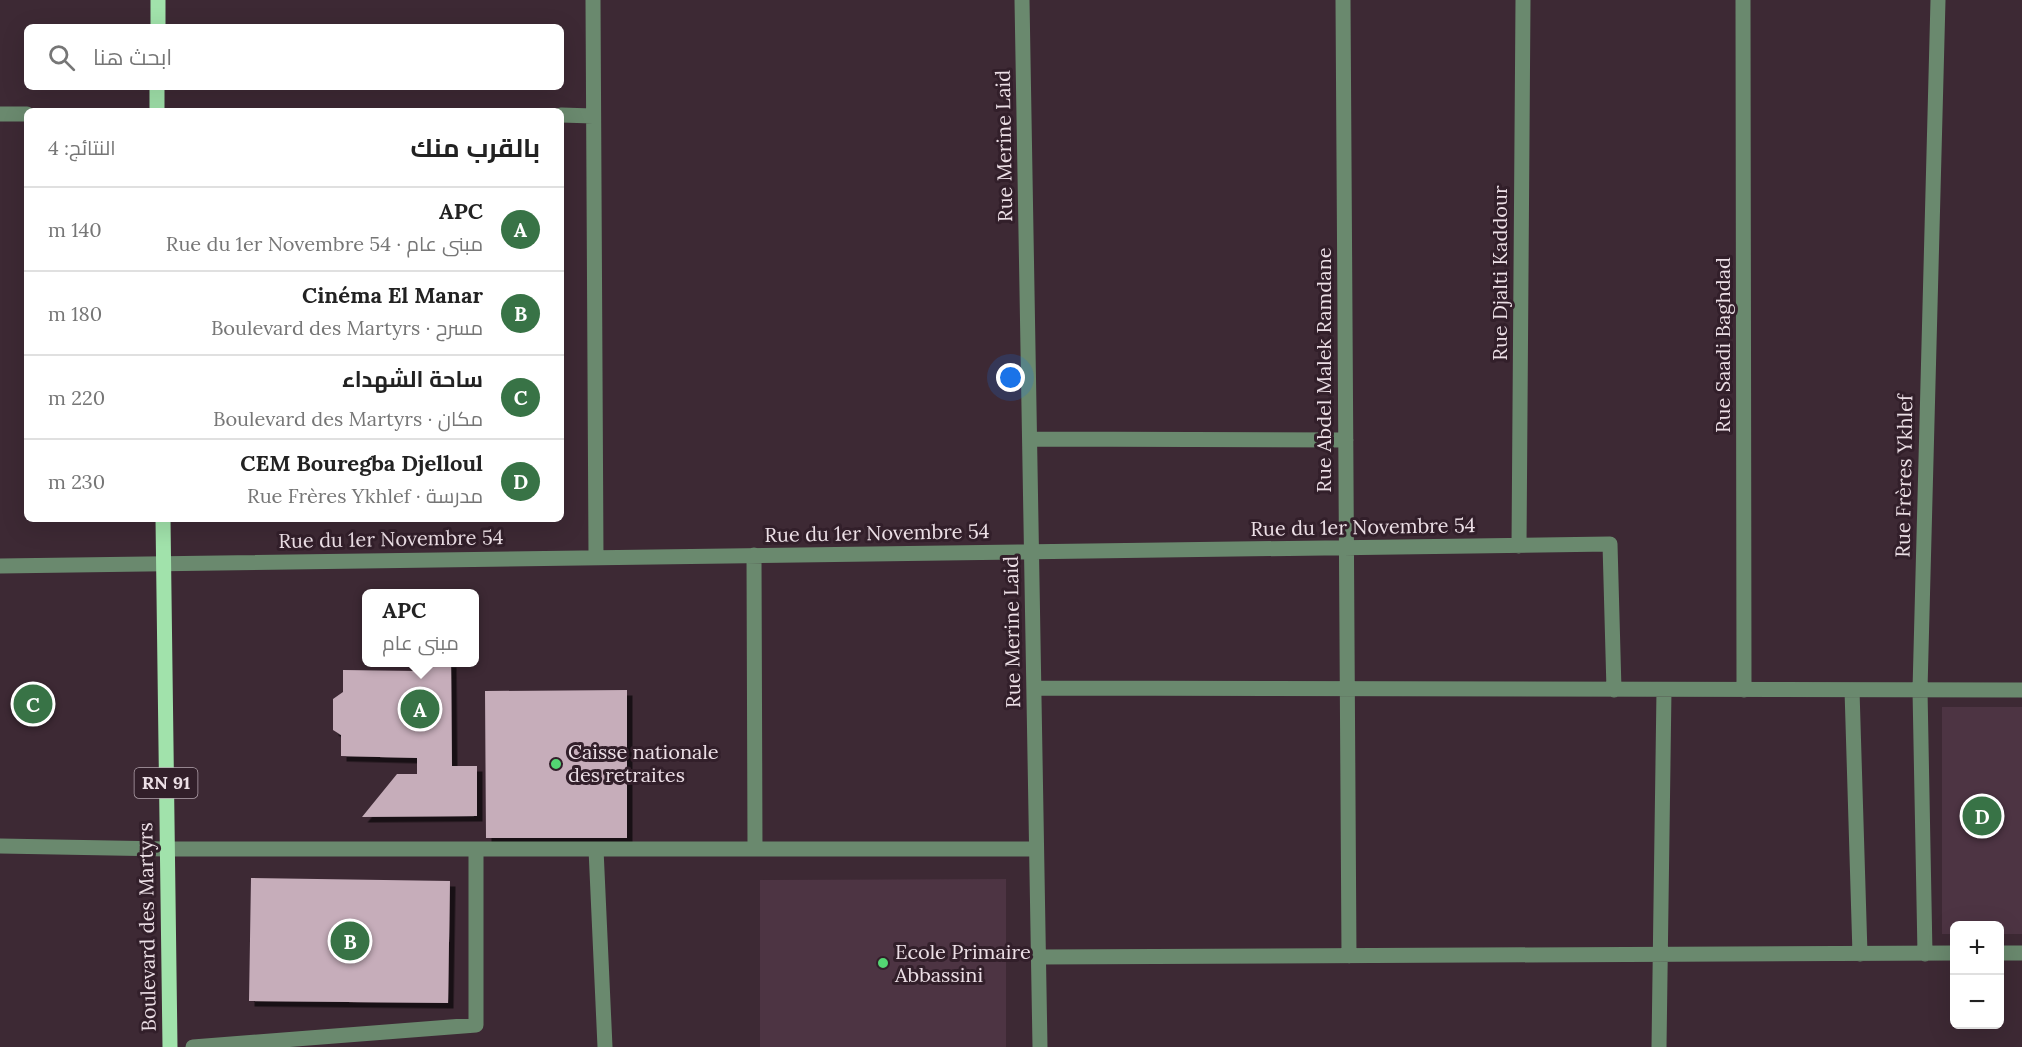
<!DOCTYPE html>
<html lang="ar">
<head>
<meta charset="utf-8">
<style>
  :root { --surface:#fff; --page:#f6f6f6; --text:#222; --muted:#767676; --line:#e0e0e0; --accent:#387346 }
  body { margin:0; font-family:Lora,Cairo,serif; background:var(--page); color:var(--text); direction:rtl }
  .controls { position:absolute; right:18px; bottom:18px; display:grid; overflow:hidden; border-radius:9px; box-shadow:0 6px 24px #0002 }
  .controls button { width:54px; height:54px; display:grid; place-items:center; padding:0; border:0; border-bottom:2px solid var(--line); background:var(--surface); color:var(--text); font:30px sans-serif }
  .you { position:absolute; left:1011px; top:378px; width:21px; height:21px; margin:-15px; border:4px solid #fff; border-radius:50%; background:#1a73e8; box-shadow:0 0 0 9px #1a73e833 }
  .badge { display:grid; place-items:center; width:39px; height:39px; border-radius:50%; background:var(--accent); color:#fff; font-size:20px; font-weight:700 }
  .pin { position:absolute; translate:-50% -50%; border:3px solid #fff; box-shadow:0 2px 6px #0006 }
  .popup { position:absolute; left:362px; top:589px; width:117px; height:78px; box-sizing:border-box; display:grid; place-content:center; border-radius:9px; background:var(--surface); filter:drop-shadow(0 2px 4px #0005); font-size:20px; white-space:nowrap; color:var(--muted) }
  .popup b { font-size:22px; color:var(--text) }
  .popup::after { content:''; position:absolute; left:50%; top:100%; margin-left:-12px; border:12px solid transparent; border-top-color:var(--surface) }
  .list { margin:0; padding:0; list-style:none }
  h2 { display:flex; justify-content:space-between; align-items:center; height:78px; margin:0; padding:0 24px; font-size:26px }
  h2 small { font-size:20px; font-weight:400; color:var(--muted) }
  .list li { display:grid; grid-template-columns:39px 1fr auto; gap:18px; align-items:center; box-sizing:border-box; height:84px; padding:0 24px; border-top:2px solid var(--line) }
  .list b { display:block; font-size:22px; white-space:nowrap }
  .list p { margin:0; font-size:20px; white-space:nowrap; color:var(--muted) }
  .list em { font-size:20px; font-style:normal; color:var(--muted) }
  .icon { flex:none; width:33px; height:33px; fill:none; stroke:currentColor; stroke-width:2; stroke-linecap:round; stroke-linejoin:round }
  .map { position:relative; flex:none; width:2022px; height:1047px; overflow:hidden; direction:ltr }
  .search { position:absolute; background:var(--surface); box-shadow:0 6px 24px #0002; left:24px; top:24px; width:540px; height:66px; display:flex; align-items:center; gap:15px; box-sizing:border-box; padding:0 21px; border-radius:9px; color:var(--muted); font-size:22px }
  .panel { position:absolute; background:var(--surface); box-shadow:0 6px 24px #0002; left:24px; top:108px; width:540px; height:414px; border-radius:9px; direction:rtl }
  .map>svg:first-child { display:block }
</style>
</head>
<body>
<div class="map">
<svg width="2022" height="1047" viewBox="0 0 2022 1047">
  <defs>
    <filter id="shadow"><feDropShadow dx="5.5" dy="5.5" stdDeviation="0" flood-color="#0009"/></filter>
  </defs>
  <rect width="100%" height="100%" fill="#3d2934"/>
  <path fill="#4d3443" d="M1942,707h80v227h-22v-8h-46v8h-12z
    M1006,879v168h-246v-167z"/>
  <path fill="#c6adba" filter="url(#shadow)" d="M417,662h34l1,104h25v50l-115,1 35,-43h20v-16l-76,-2v-21l-8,-5v-31l10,-7v-22l74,1z
    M627,690v148h-141l-1,-147z
    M251,878l199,3 -2,122 -199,-2z"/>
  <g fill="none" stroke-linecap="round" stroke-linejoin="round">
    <path stroke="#6a896e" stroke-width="15" d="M593,0l3,557
      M1022,0l18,1047
      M1343,0l6,956
      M1743,0l1,690
      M0,114h27
      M561,115l32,1
      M1030,439l316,1
      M1519,546l4,-546
      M754,555l1,294
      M0,566l1610,-22 4,146
      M1034,688l988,2
      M1852,690l8,264
      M0,846l167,3h869
      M596,849l9,198
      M2000,953h22
      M1925,954l-5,-264 18,-690
      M1038,957l916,-4
      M193,1047l283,-22v-176
      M1659,1047l5,-357"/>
    <path stroke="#a1e2ab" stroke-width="15" d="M158,27v-27
      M157,111v-24
      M163,519l7,528"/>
  </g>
  <g fill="#53d673" stroke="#321f2a" stroke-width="2">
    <circle cx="556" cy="764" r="6"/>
    <circle cx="883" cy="963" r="6"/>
  </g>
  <g text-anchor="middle" stroke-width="6" stroke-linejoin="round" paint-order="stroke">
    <rect fill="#321f2a" stroke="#b4a5ae" stroke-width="1.5" x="134.5" y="768" width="63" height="30" rx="4.5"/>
    <g font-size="18" font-weight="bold" fill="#ecdfe6">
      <text x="166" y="789">RN 91</text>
    </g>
    <g font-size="20" fill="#ecdfe6" stroke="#321f2a">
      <text transform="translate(1004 146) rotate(-91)" y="7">Rue Merine Laid</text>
      <text transform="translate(1500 273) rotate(-90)" y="7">Rue Djalti Kaddour</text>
      <text transform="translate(1723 345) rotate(-90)" y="7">Rue Saadi Baghdad</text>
      <text transform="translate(1324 370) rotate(-90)" y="7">Rue Abdel Malek Ramdane</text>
      <text transform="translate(1904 476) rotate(-89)" y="7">Rue Frères Ykhlef</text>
      <text transform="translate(1363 527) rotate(-1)" y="7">Rue du 1er Novembre 54</text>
      <text transform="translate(877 533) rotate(-1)" y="7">Rue du 1er Novembre 54</text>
      <text transform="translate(391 539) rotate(-1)" y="7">Rue du 1er Novembre 54</text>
      <text transform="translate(1012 632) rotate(-91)" y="7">Rue Merine Laid</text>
      <text transform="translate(147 927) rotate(-91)" y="7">Boulevard des Martyrs</text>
    </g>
    <g font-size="20" fill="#ecdfe6" stroke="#321f2a" text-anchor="start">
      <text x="568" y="759">Caisse nationale<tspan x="568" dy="23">des retraites</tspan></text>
      <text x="895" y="959">Ecole Primaire<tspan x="895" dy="23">Abbassini</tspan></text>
    </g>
  </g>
</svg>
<div class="controls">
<button>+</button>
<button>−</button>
</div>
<div class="you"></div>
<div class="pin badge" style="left:420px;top:709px">A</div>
<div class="popup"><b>APC</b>مبنى عام</div>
<div class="pin badge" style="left:350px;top:941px">B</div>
<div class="pin badge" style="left:33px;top:704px">C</div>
<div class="pin badge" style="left:1982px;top:816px">D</div>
<div class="search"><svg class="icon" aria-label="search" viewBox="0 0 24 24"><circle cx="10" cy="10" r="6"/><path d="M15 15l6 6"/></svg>ابحث هنا</div>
<section class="panel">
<h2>بالقرب منك<small>النتائج: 4</small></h2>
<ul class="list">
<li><span class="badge">A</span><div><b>APC</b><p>مبنى عام · Rue du 1er Novembre 54</p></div><em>140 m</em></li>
<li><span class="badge">B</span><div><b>Cinéma El Manar</b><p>مسرح · Boulevard des Martyrs</p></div><em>180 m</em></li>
<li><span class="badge">C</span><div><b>ساحة الشهداء</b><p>مكان · Boulevard des Martyrs</p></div><em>220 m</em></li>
<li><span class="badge">D</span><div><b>CEM Bouregba Djelloul</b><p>مدرسة · Rue Frères Ykhlef</p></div><em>230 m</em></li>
</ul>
</section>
</div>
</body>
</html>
